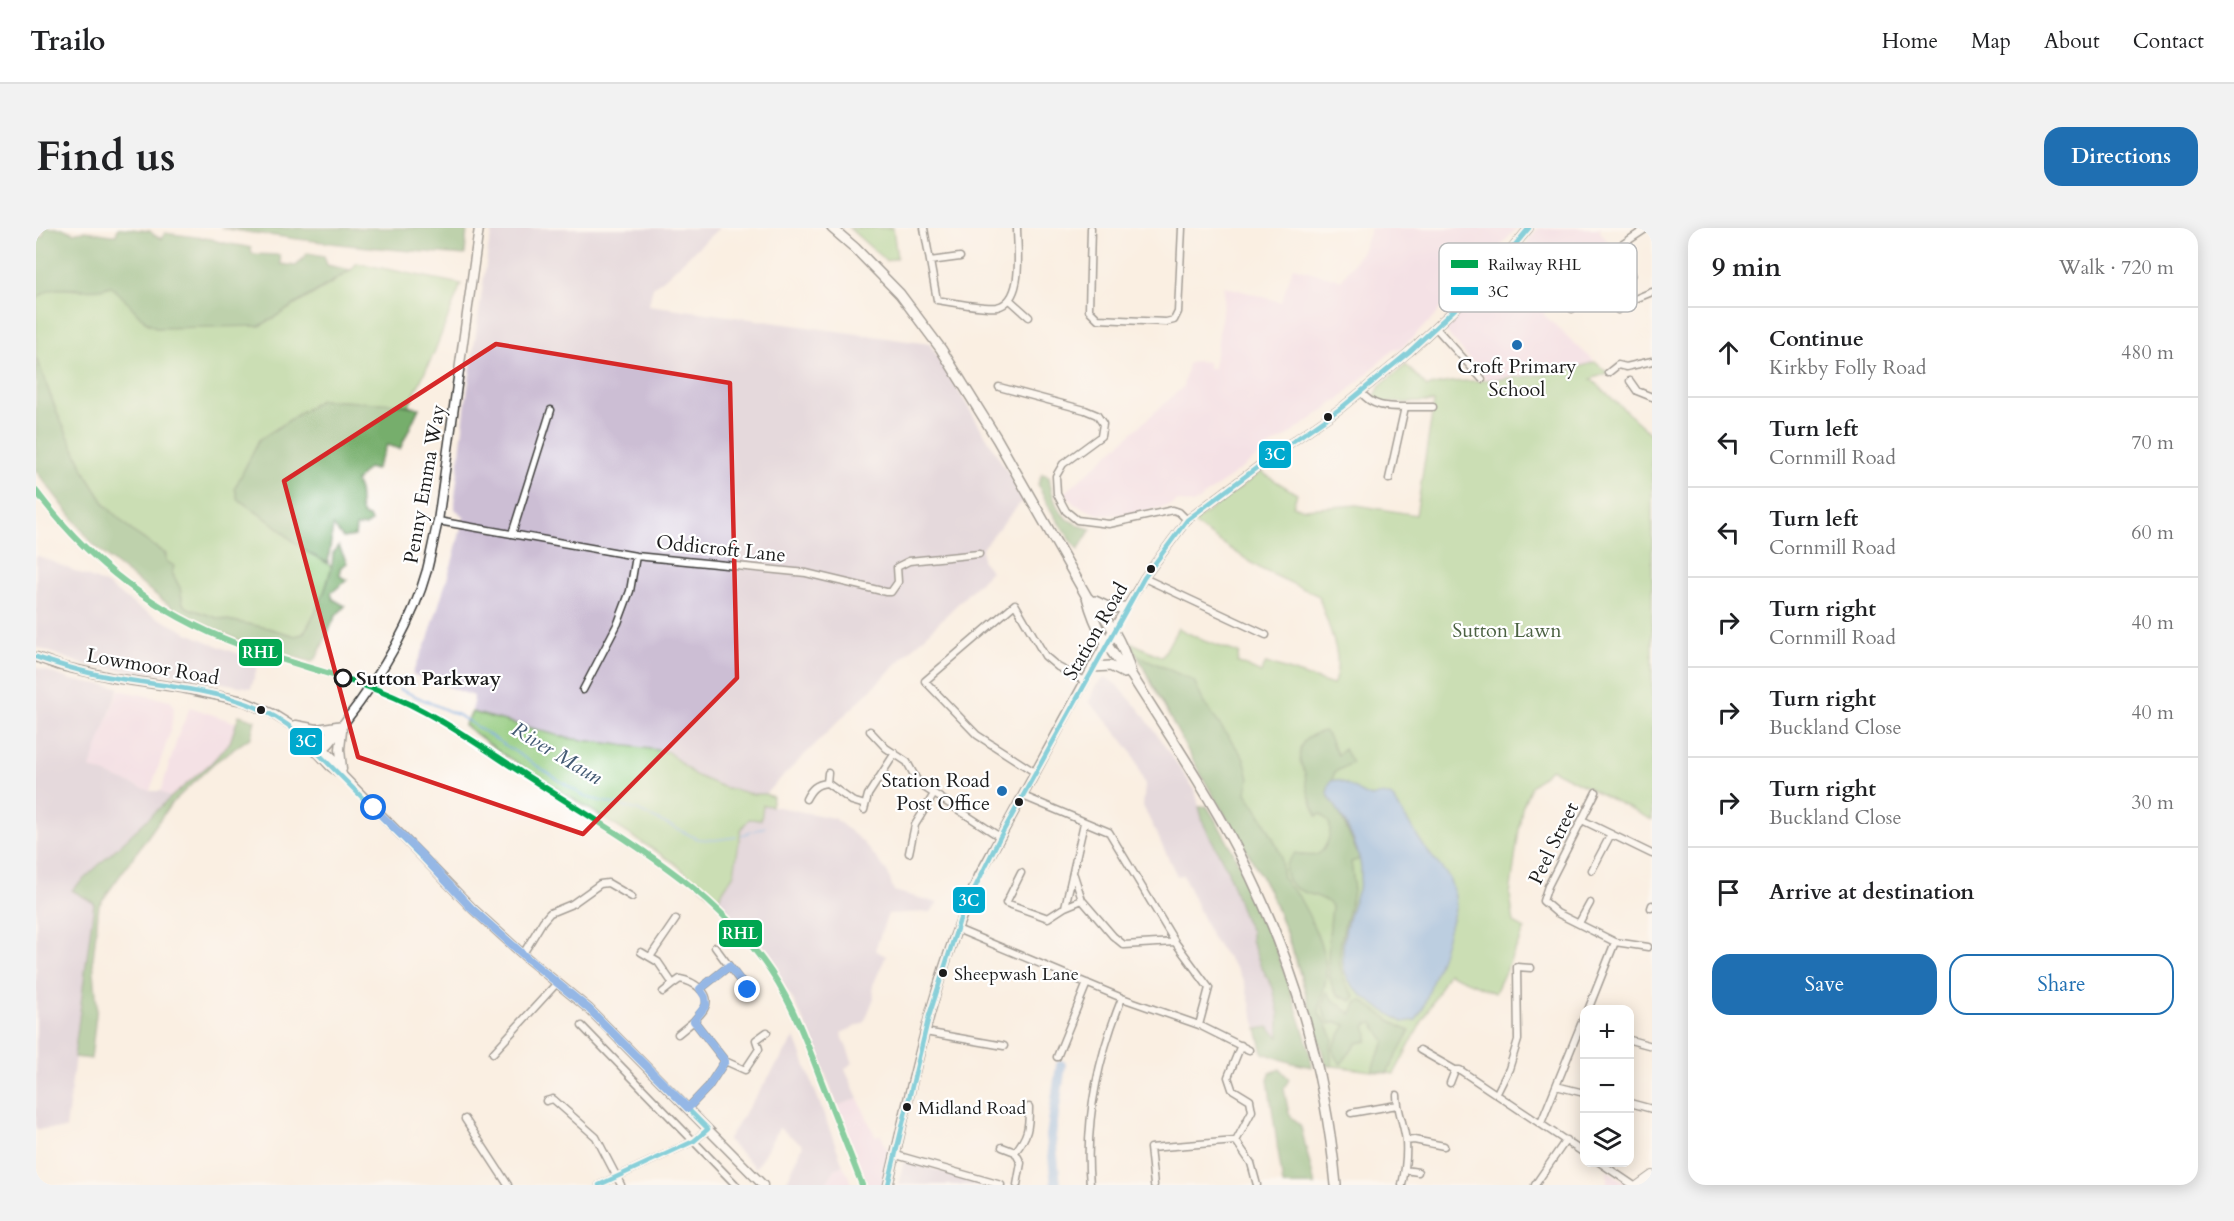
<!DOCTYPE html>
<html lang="en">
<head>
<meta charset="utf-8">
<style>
  :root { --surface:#fff; --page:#f2f2f2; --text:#202124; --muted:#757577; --line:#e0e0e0; --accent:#1f6fb2 }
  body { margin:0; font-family:Cardo,serif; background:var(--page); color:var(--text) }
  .controls { position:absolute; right:18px; bottom:18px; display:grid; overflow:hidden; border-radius:12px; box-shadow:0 3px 15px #0003 }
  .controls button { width:54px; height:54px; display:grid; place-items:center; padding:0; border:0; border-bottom:2px solid var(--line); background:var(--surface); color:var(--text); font:30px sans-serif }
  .stop { position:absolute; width:18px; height:18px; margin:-14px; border:4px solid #1a73e8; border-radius:50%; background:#fff }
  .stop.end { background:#1a73e8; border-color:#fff; box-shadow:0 2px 6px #0008 }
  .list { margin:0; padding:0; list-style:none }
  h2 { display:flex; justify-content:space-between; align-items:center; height:78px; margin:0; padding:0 24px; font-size:26px }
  h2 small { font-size:20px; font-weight:400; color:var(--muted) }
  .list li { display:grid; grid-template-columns:39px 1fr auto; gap:18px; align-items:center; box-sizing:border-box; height:90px; padding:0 24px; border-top:2px solid var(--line) }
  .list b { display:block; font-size:22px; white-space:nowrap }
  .list p { margin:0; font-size:20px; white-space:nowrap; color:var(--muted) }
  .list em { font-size:20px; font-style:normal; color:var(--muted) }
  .actions { display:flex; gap:12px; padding:18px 24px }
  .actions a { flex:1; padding:14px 0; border:2px solid var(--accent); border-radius:18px; text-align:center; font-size:21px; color:var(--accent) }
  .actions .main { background:var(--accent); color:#fff }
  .icon { flex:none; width:33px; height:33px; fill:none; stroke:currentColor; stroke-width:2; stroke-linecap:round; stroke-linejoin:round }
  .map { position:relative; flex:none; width:1616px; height:957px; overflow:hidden; border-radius:18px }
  header { display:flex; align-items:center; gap:36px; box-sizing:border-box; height:84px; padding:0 30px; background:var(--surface); border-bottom:2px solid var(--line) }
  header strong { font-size:28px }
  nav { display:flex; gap:33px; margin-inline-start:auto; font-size:21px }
  .intro { display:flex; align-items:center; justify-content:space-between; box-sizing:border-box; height:144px; padding:0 36px }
  h1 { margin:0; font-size:42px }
  .button { padding:15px 27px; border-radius:18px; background:var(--accent); color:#fff; font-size:21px; font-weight:700 }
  main { display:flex; gap:36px; padding:0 36px }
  aside { flex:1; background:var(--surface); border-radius:18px; box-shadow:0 3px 15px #0003 }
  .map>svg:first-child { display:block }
</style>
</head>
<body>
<header>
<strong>Trailo</strong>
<nav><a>Home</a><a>Map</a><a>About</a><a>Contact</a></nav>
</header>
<div class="intro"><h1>Find us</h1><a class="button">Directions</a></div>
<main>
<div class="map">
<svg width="1616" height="957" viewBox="0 0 1616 957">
  <rect width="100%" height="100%" fill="#fff"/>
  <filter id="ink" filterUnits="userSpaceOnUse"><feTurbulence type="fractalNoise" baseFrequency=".0167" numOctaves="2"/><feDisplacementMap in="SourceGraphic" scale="12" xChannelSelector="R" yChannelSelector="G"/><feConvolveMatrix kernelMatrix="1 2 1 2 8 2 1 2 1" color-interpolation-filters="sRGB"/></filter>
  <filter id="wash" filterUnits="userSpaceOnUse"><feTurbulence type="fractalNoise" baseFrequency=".008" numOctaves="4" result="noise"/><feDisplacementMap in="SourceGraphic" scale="24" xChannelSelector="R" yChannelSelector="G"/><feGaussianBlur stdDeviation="1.35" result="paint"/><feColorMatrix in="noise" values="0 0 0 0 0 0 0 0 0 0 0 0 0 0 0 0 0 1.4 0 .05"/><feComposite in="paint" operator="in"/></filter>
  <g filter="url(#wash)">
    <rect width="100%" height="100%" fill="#faefe2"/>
    <path fill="#eed0e8" d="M1335,0h146l-38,41 -5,2 -7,-4 -11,11 -19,36 -36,35 -8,1 -55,50 -55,39 -17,9 -10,10 -63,46 -16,-3 -5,4 -35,9 -37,1 -26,-11 -9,-11 118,-106 5,-23 7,-3 13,1v6h6l10,-69v-13l57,16 12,-35 48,13 21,-29z
      M1502,0h64l-3,2 12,16 -10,8 -7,-6 -38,29 -7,-6 3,-4 -26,-24z
      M1473,37l24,21 5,-5 19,17 -14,16 52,48 -19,7 -88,11 -8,-8 -36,-43 35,-32z
      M83,462l52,11 3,7 -4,25 -20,58 -61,-23z
      M154,479l47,16 -7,19 -19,21 -41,35 -9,-7 17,-55z
      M822,870l17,38 6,-1 4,11 5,5 -7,34h-16l-30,-79z
      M807,937l10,20h-28l10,-16z
      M1571,942l21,15h-21z"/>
    <path fill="#ccbed4" d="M458,0h225l-54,50 -12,9 -4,18 281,39 94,155 -42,49v13l9,10 -226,223h-12l-30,-7 -28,-12 -27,-23 -10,-2 -91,-12 -95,-26 2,-16 -62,-22 16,-35 24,-76 12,-46 -9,-8v-12l11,-96 23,-158z
      M0,327l70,29 33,24 51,26 33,14 36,13 -8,27 -80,-14h-23l-63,-9 -49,-18z
      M0,439l36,13 47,7 -29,81 60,23h11l9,7 -98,92 22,13 -28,226h-30z
      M1070,449l11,8 23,25 55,80 9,35 23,44 18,52 6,10v9l9,24 13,24 6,26 1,23 -12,-10 -11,2 -13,-48 -8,-13 -23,-28 -30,-65 -6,1 -34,-70 2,-21 -12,-31 -16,-21 -28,-31 6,-16z
      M727,576l71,14 28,23 25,30 7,20 44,12 -7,9 -43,2 -13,36 11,6 -13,29 1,13 -10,25 -23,10 12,30 -8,6 13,29 -21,8 -26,-71 -18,-35 -33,-50 -43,-50 17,-26 7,-45z
      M759,809l48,128 -8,4 -10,16h-40l18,-40 -24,-17 -23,40 -29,-28z
      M868,932l84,25h-90z"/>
    <path fill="#93ca7d" stroke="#58734c" stroke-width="1.5" d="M813,0h44l4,30 -11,3z
      M321,35l104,21 -27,69 -25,52 -89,-5 -61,40 -24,48 3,11 40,28 10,10 44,30c-4,9 -5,19 -9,28 -6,13 -12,26 -20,39l-8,2 -27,-8 -51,-10 -29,-10 -5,-4 -3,-16 -14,-27v-7l-33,-22 -27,-26 -19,-30 -30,-63 -21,-56v-57c16,-18 29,-9 48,-10 8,-1 20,-6 28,-3 11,4 26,28 36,37l112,2 70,-42 21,-14z
      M1559,134l13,11 -17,6 61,56v385l-101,-51 -20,17 -9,22 -12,87 4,28 11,6 -30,64 -47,-20 -54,101 -68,-9c-16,-57 -31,-115 -55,-169 -16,-36 -38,-68 -58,-102 -30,-49 -56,-101 -83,-152l32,15 16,-29 26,13 35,12 -2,9 24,11 5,-10 67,22c13,-30 -7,-60 -14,-89l-58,-27 -67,-45 3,-4 64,-48 36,22 -4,12 11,3 53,-4 59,10 18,-113 -51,1 -9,-5 6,-12 26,-21 21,22c20,-7 41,-5 61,-7 36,-3 74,-6 107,-18z
      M436,484l95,26 91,12 10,2 27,23 28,12 30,7h12l8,3 -2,9 -8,-1 -2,15 -12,-1 -8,10 -7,45 -17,26 -44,-38 -169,-107 -40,-30z"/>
    <path fill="#76ae6c" stroke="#496544" stroke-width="1.5" d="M9,0h17l12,5c10,-5 29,2 42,2l2,-7h3l29,3 4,4 8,4 3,-6 47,6c11,6 27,5 39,9l1,6 28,1 1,9 15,2 12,-13 16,3 3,9 24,5 -91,56 -102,2c-21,-8 -30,-30 -48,-42 -25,11 -54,-9 -74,14v-63h7z
      M185,0h246l-2,27c-81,-5 -164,-14 -244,-27z
      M0,129l21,56 30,63 19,30 27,26 32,22 1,7 8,5 -2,7 8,15 3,16 5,4 29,10 51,10 27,8 8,-2c15,-24 29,-53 30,-81l6,-7 8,17 -7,5v8l7,4 -16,13 2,6 12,7 -10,11 -18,40 -5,5 -70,-20 -61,-28 -67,-51 -22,-20 -56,-72z
      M284,172l78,4 21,4 -19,41 -13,-4 -12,25 -7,-2 -13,14c9,13 1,22 8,33l6,2 2,5 -6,4 -9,1 -1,9 -12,2 -10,-12 -5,37 -21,-11 -19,-15 -10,-10 -40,-28 -3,-11 24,-48z
      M1006,246l7,2c4,29 11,46 42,53l-13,21c-15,-21 -31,-42 -40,-66z
      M1101,427l57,26 10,22 40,55 5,21 -3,14c15,20 24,37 34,60 3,8 0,18 4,27 3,7 11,10 15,17 11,19 28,55 27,77 0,15 -7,24 -7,40l7,9 7,16 -3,8 2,19 -6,-1c-16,-57 -30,-116 -55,-170 -17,-36 -40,-69 -60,-103 -26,-45 -50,-91 -74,-137z
      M203,487l16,5 -4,17 -37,26 -43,41 -72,101 -6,54 4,47 -6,53 -17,-2 20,-154 -22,-13 98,-92 41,-35 19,-21z
      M1288,503c8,7 8,16 14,24l6,-6 8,14 -17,9 -7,18 1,7 9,13 22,49 -9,3c1,9 4,18 2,28 -6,36 -28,73 2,106l-4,5c-4,-2 -10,-4 -13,-6 -16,-14 -8,-69 -6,-89 -12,-15 -41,-9 -46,-32 -2,-10 3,-14 9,-21 6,1 14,4 20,2 10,-2 16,-19 15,-29 -1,-5 -5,-8 -9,-12l-4,2c-6,-13 -11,-28 -12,-42 -1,-5 -4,-8 -5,-14 -3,-18 8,-25 24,-29z
      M1171,578c40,65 70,138 92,211 5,16 12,33 13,50l-20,-4 -29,-10 -6,-24 11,-2 11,10v-23l-6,-26 -13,-24 -9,-24v-9l-6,-10 -18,-52 -23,-44 -5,-18z
      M1291,764l4,6 20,16 6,-12 5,-1 37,25 11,5 -23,42 -14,-2c-1,-10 9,-19 12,-30l-12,-18 -6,1 -2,3 3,7 -1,7 -10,2 -16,21 -6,-7 -2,-10 13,-22 -9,-3 -7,2c-8,-11 -9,-20 -3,-32z
      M1244,841l9,10 -5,10 5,25 12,13 14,58h-32l-15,-105 2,-7z"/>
    <path fill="#72a6de" stroke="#47617d" stroke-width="1.5" d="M1301,552c14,4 21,14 35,17 8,-3 11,-4 20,0l33,51 24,29 6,19 1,10 -14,48 -19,54 -7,12 -13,2c-17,-10 -48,-27 -56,-45 -9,-18 -2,-49 4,-68 4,-14 11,-24 10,-39 -1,-20 -13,-43 -23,-60 -3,-6 -11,-12 -10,-20 0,-3 2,-6 3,-9z"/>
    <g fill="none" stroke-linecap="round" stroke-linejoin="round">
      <path stroke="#72a6de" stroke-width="1.5" d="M363,461l61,27 125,81 52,13 61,29 17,1 21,-3
        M706,607l23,-8"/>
      <path stroke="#72a6de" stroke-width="10" d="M1020,957l-5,-49 10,-71"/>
    </g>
  </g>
  <g filter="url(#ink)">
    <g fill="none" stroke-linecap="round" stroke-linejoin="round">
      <defs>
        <path id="minor" d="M888,0l13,72c12,2 50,9 60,7 28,-6 20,-57 20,-79
          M1055,0l-2,82 9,9 68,3 8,-2 4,-8 4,-84
          M1575,24l21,22
          M894,33l30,-4
          M974,72l19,17
          M1536,81l26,-29 4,-20 9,-8 36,-24
          M1582,82l12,-9 22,-9
          M1399,99l47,52
          M1572,145l10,-8 8,2 26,-6
          M1594,153l7,10 15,6
          M963,159l86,23 12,5 6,9 -2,12 -38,28 -7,12 1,18 9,17 11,9 32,4 64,-14 6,2 8,8
          M1325,164c11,15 26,15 44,15l-16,72
          M1369,179h28
          M402,293l198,35 170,17 80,19h5l7,-10 -1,-15 12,-6 70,-7
          M476,306l39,-124
          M1108,350l122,57
          M547,462l35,-67 12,-32 6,-35
          M834,503l16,17 21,14 12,22 81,53
          M1000,545l-59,-38 -52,-54 90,-77 30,52 13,11 27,14
          M791,555l1,-10
          M1560,564l-48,94 -5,15 14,12 58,29 33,5
          M987,568l86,36 66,110 34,46 -10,37
          M770,571c5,-10 10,-15 21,-16l25,18 13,4
          M828,582l4,-15 27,-42
          M1546,592l70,34
          M873,625l6,-28 19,-31
          M1556,642l19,-36
          M985,645l-15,30 42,15 17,-11 17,-7 31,36 11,9 51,-3
          M1038,647l8,25
          M1029,679l19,-84
          M1615,680l1,-3
          M1543,695l11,-20
          M921,701l165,69 77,27 50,25
          M679,719l14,19
          M605,724l17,10 15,22 7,-5c12,2 34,14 24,30 -2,4 -7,8 -10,12l31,40
          M487,726l20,-33 7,-8 22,-9 28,-20 8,-1 24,14
          M614,729l26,-38
          M664,761l29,-23 19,25
          M627,764l10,-8
          M1552,782l27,-68
          M546,798l154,159
          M889,804l79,14
          M642,806l16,-13
          M1594,812l22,6
          M1205,817l-13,32 4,12 18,11 2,11 -16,30 15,22 6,22
          M1384,822l35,20
          M457,825l64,-70
          M1021,829l30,-74
          M1414,855l5,-13h5l124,83
          M1520,858l28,7
          M1461,865l12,-24 9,-29 -1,-73 14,1
          M1361,867c0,16 8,31 9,47 1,14 -1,29 -4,43
          M510,873l7,-2 43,38 25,48
          M1594,875l22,6
          M652,880l20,-21 17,-26 20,9 14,-21 -3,-9 11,-8
          M1315,885l46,-8
          M429,891l43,66
          M1505,895l43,-106
          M1370,913l8,-1 30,6
          M966,919l13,5 6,11 -4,22
          M979,924c13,-16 14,-24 14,-45
          M860,927l105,30
          M1563,934l34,23
          M1369,942l13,2
          M563,957l95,-44 14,-12
          M1054,957c-6,-65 8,-127 32,-187
          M1118,957l-4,-37 86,-7
          M1499,957l31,-45"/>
        <path id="tertiary" d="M1077,402l31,-52 43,-58 92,-69 62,-43 68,-56 77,-72 43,-52
          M1602,957l14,-10"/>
        <path id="secondary" d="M0,429l25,9 53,12 68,10 61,13 28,12 24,15 12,5 27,26 8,15
          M260,497l21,4 26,-4
          M259,500l35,38 12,9 131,134 55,50 61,50 174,176
          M306,503l-2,18 2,20
          M281,521l7,-10 13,-11
          M280,524c15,-5 19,-18 28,-29 36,-46 67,-96 83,-153 4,-16 7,-33 11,-49l41,-293
          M852,957c25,-104 46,-211 91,-309l134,-246"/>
        <path id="trunk" d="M796,0l23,20 45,46 41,55 56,90 90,158c22,21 36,47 44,76
          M1051,369c8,31 23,57 45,79 36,57 75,115 106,175 55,107 87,215 98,334
          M1059,373l15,7 16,-1
          M1057,439l17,-1 14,7"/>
      </defs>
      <use href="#minor" stroke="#3d3c3a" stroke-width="9"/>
      <use href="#tertiary" stroke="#3d3c3a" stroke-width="10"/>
      <use href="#secondary" stroke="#3d3c3a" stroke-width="11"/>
      <use href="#trunk" stroke="#3d3c3a" stroke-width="12"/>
      <use href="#minor" stroke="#fff" stroke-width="6"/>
      <use href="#tertiary" stroke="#fff" stroke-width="8"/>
      <use href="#secondary" stroke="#fff" stroke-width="8"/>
      <use href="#trunk" stroke="#fff" stroke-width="9"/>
      <defs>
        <path id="bus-1" d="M0,429c26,9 53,17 80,21 63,11 134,12 183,56l174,175 55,50 61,50 119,120 -14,12 -95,44
          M852,957l41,-169 32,-100 39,-79 144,-259 43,-58 92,-69 62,-43 68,-56 77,-72 43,-52"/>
      </defs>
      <use href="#bus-1" stroke="#fff" stroke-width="9"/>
      <use href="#bus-1" stroke="#00a9ce" stroke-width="4.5"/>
      <defs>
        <path id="rail-1" d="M0,263c54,72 119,122 204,154 46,18 94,28 140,46 57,22 105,59 156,91 85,55 177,104 235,190 22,33 36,71 50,108 14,35 27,70 41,105"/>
      </defs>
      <use href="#rail-1" stroke="#fff" stroke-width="10"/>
      <use href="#rail-1" stroke="#00a651" stroke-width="6"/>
    </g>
  </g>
  <g fill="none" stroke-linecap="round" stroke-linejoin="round" filter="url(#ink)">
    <path stroke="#1a73e8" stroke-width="8" d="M338,580l47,46 51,55 56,50 61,50 99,99 20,-21 17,-26 -31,-40 12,-16 -1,-8 -5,-8 29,-23 19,24"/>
  </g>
  <path d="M0 0H1616V957H0ZM460,116l234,39 7,295 -154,156 -225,-77 -74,-276z" fill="#faefe2" fill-opacity=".55" fill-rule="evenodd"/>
  <path fill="none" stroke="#d62828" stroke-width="4.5" stroke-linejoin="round" d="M460,116l234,39 7,295 -154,156 -225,-77 -74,-276z"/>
  <g fill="#1f6fb2" stroke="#fff" stroke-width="2">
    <circle cx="1481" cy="117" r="6"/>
    <circle cx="966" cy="563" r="6"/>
  </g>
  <g fill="#1c1c1c" stroke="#fff" stroke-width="2">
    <circle cx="1292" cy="189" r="5"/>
    <circle cx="1115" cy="341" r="5"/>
    <circle cx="225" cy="482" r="5"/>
    <circle cx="983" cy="574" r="5"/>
    <circle cx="907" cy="745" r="5"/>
    <circle cx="871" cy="879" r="5"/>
  </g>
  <circle fill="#fff" stroke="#1c1c1c" stroke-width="3" cx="307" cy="450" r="8"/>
  <g text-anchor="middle" stroke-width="4.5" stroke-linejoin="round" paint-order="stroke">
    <g font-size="18" fill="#1c1c1c" stroke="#fff" text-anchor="start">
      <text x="918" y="752">Sheepwash Lane</text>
      <text x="882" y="886">Midland Road</text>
    </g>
    <g font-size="20" fill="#1c1c1c" stroke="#fff">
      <text x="1481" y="145">Croft Primary<tspan x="1481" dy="23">School</tspan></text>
      <text x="954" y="559" text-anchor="end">Station Road<tspan x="954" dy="23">Post Office</tspan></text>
    </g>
    <g font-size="20" fill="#1c1c1c" stroke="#fff">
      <text transform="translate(388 256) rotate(-80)" y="7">Penny Emma Way</text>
      <text transform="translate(685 320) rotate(6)" y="7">Oddicroft Lane</text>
      <text transform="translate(1059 403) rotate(-60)" y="7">Station Road</text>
      <text transform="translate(117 438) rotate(10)" y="7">Lowmoor Road</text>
      <text transform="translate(1517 615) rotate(-64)" y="7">Peel Street</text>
    </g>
    <g font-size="20" fill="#4c6243" stroke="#fff">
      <text x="1471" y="409">Sutton Lawn</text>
    </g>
    <g font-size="20" font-weight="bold" fill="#1c1c1c" stroke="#fff" text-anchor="start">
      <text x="320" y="457">Sutton Parkway</text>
    </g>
    <g font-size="21" font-style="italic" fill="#435a73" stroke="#fff">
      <text transform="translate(521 525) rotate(31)" y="7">River Maun</text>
    </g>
  </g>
  <rect x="1403" y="15" width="198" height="69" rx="9" fill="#fff" stroke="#bbb" stroke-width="1.5"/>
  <rect x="1415" y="32" width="27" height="8" fill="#00a651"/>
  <rect x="1415" y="59" width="27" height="8" fill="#00a9ce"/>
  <g font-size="16" fill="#1c1c1c">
    <text x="1452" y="42">Railway RHL</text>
    <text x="1452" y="69">3C</text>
  </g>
  <g stroke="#fff" stroke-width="2">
    <rect x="1222" y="212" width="34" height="29" rx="6" fill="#00a9ce"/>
    <rect x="202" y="410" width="45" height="29" rx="6" fill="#00a651"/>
    <rect x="253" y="499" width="34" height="29" rx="6" fill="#00a9ce"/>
    <rect x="916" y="658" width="34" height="28" rx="6" fill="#00a9ce"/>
    <rect x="682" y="691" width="45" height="29" rx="6" fill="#00a651"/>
  </g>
  <g font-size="16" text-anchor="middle" font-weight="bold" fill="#fff">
    <text x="1239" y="232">3C</text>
    <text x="224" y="430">RHL</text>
    <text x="270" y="519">3C</text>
    <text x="933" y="678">3C</text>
    <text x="704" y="711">RHL</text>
  </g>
</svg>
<div class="controls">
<button>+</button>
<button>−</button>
<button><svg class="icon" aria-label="layers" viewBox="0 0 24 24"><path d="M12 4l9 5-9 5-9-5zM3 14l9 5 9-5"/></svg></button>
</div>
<div class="stop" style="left:338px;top:580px"></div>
<div class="stop end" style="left:712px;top:762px"></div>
</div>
<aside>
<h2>9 min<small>Walk · 720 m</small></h2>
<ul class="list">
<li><svg class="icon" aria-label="ahead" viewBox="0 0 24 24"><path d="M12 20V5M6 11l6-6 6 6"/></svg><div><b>Continue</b><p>Kirkby Folly Road</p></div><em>480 m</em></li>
<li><svg class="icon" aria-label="left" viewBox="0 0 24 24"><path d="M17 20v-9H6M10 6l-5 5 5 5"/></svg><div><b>Turn left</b><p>Cornmill Road</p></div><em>70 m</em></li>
<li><svg class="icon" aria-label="left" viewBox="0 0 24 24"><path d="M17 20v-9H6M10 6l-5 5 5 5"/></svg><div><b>Turn left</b><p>Cornmill Road</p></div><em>60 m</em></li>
<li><svg class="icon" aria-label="right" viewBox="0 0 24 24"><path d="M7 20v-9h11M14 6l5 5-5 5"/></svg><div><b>Turn right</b><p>Cornmill Road</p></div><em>40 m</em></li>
<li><svg class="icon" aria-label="right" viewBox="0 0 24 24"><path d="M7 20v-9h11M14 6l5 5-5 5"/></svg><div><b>Turn right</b><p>Buckland Close</p></div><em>40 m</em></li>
<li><svg class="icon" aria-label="right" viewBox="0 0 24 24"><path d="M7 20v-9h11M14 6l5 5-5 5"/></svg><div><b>Turn right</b><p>Buckland Close</p></div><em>30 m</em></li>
<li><svg class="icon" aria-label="arrive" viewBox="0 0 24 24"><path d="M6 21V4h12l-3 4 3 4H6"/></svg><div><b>Arrive at destination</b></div></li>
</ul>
<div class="actions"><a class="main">Save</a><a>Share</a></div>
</aside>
</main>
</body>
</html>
